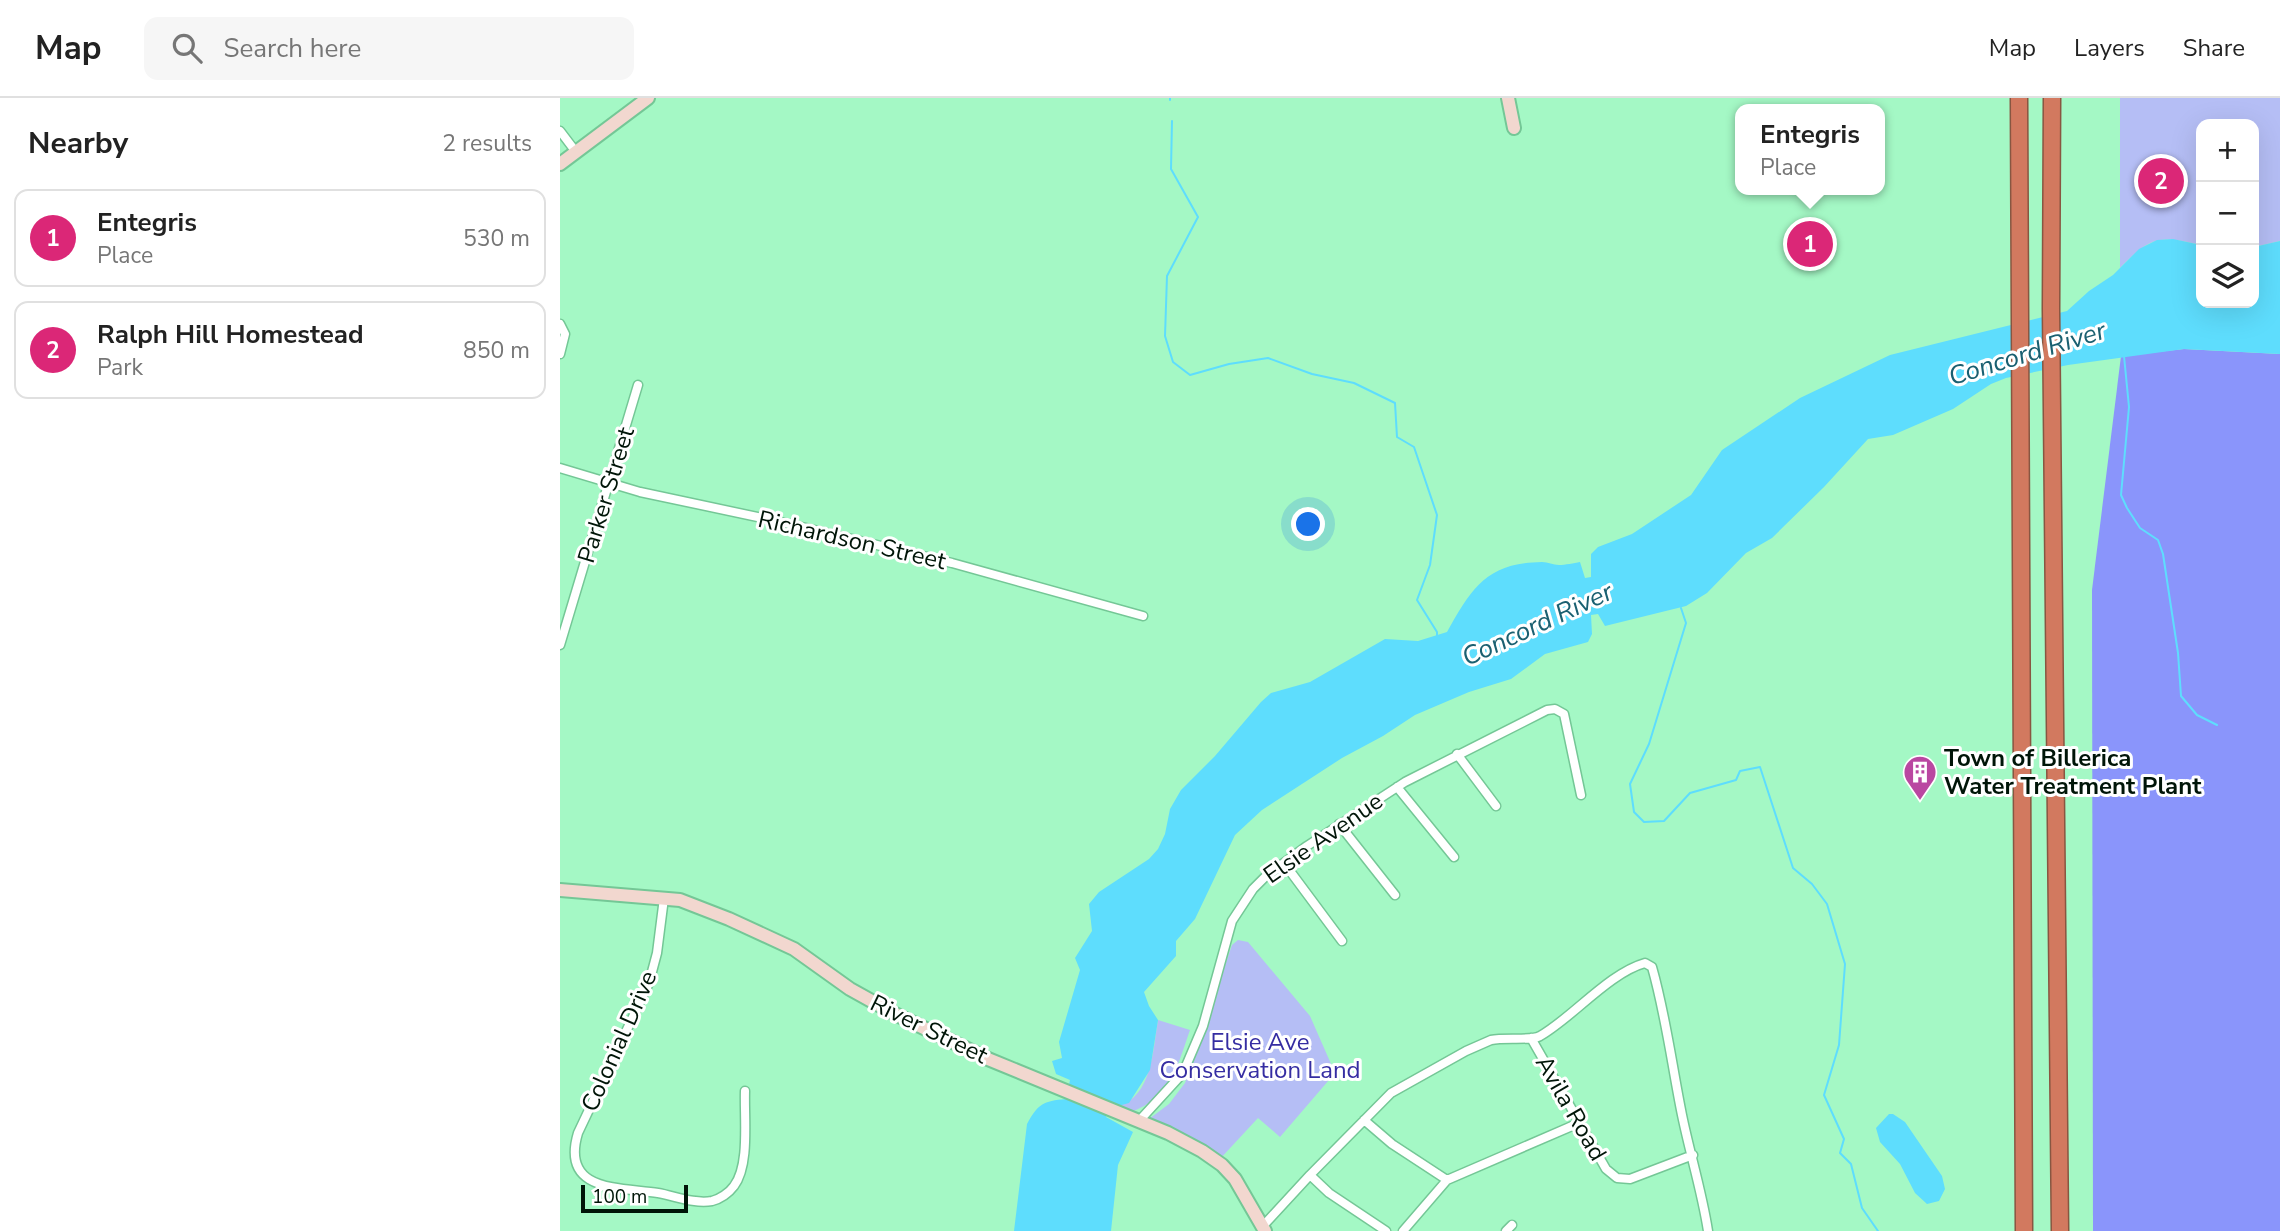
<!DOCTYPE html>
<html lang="en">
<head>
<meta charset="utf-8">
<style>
  :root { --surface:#fff; --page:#f6f6f6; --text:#222; --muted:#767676; --line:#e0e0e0; --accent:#db2777 }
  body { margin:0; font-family:"Nunito Sans",sans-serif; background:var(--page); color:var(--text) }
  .controls { position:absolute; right:21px; top:21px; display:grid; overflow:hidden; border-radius:14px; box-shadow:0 7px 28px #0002 }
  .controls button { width:63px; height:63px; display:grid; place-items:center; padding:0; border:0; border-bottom:2px solid var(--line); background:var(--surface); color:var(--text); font:35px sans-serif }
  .scale { position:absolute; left:21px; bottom:18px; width:107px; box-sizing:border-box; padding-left:7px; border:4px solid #001508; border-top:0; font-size:19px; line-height:24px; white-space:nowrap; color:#001508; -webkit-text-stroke:5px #fff; paint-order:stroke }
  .you { position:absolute; left:749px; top:427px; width:24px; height:24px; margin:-18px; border:5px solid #fff; border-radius:50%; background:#1a73e8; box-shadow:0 0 0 10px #1a73e833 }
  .badge { display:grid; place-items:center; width:46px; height:46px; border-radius:50%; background:var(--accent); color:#fff; font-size:23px; font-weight:700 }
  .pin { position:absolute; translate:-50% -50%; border:4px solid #fff; box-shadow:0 2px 7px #0006 }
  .popup { position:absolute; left:1175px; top:6px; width:150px; height:91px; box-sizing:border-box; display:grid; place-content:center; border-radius:14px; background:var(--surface); filter:drop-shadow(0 2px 5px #0005); font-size:23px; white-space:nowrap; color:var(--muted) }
  .popup b { font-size:26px; color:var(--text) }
  .popup::after { content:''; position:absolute; left:50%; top:100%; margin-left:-14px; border:14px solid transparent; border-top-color:var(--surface) }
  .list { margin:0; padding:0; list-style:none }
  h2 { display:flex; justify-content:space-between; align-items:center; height:91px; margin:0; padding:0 28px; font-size:30px }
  h2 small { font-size:23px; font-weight:400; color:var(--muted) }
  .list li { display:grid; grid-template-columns:46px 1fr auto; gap:21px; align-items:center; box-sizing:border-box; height:98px; margin:0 14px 14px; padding:0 14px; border:2px solid var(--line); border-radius:14px }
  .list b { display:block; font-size:26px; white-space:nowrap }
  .list p { margin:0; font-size:23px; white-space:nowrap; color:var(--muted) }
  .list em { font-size:23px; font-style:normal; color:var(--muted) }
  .icon { flex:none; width:38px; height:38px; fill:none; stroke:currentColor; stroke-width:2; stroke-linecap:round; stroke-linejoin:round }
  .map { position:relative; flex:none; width:1720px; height:1133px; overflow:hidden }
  header { display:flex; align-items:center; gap:42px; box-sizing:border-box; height:98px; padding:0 35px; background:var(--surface); border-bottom:2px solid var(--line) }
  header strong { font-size:33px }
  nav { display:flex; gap:38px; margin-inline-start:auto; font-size:24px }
  .search { width:490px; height:63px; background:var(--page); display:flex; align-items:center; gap:18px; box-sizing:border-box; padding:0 24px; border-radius:14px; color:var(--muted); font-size:26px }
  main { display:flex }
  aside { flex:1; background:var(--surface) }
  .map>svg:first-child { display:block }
</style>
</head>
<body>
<header>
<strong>Map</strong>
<div class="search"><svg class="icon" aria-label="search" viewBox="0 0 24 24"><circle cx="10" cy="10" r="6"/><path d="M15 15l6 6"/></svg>Search here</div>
<nav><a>Map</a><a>Layers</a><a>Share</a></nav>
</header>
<main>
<aside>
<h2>Nearby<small>2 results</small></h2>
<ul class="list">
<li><span class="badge">1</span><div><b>Entegris</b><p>Place</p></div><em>530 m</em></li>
<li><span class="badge">2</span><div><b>Ralph Hill Homestead</b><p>Park</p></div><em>850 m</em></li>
</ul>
</aside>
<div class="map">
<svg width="1720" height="1133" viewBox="0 0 1720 1133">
  <rect width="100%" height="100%" fill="#a4f8c5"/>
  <path fill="#b5bef5" d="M1560,0h160v143l-26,6v-123h-53v121c-42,-10 -50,-9 -81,23z
    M678,842l10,2 62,74 25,57 -55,64 -22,-19 -39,42 -70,-41 20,-15 16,-21 47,-138z
    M598,922l32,10c-13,37 -19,67 -59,82l-13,-6c34,-9 35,-57 40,-86z"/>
  <path fill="#8a95fb" d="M1624,251l96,5v877h-187l-1,-641 29,-234z"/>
  <path fill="#5eddfd" d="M1613,141l28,6v58h53v-56l26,-6v113l-96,-5 -116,16 -62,13 -15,6 -38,25 -60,26 -25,4 -44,48 -52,51 -26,15 -39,40 -21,13 -81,20 -7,-12 -7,1 1,19 -4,8 -43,12 -34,25 -42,13 -54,23 -32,21 -41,22 -80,52 -27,25 -40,84 -19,22v15l-32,36 5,14 9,14 -8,50 -21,33 -11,3 -7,-4 -5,15 27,15 -15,33 -7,66h-97l13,-107c11,-20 16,-23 39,-25l4,-19 -14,-6 -4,-13 10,-3 -3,-16 21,-72 -5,-12 17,-27 -3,-27 10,-12 50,-33 9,-10 7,-15 5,-25 11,-19 34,-34 46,-54 10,-9 39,-11 75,-43 33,2 29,-9c25,-44 39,-69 95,-70 6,0 11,3 17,3 6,0 15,-2 21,-3l5,16 6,-1v-23l7,-7 34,-13 59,-39 31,-45 78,-52 90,-43 177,-44 22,-20 24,-16 26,-26 18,-9z
    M1329,1016h4l12,8 37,54 3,13 -6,12 -12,3 -12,-11 -15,-29 -20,-22 -4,-14z"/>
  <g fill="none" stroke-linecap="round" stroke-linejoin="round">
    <path stroke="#5eddfd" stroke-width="2" d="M610,0v2
      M612,23l-1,48 27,48 -31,59 -2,60 8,26 17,13 39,-11 39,-6 44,16 42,9 41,20 2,34 17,10 23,68 -7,50 -13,35 20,32v5
      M1564,258l5,51 -8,88 6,13 13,20 18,12 5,14 15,99 3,43 16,19 20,10
      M1121,510l5,15 -37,121 -19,40 4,28 10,10 20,-1 26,-28 46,-13 4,-9 20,-4 33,101 19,16 15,20 18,60 -6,81 -15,50 20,44 -4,14 11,11 11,44 16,23"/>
    <defs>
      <path id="street" d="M0,33l16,21
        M0,226l5,10 -5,20
        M0,370l80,24 141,30 171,41 191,53
        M0,547l78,-260
        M897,656l39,52
        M837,689l57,70
        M779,726l56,71
        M724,765l58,78
        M104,800l-7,55 -8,30 -71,150c-18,60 43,54 80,60 17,3 36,11 54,8 8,-2 17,-8 22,-15 16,-21 10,-68 11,-95
        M971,940l75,131 11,9 13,1 63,-24
        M804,1022l28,24 55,36
        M579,1023l44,-48 20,-47 29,-105 21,-32 13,-13 41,-30 98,-64 142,-72 8,-1 9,5 17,81
        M750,1077l19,18 57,38
        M702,1129l48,-52 81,-82 75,-42 25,-11c14,-3 41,1 49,-4 32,-18 69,-63 105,-73l7,4c14,49 20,99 30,148 8,39 20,77 26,116
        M843,1133l44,-51 132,-57
        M946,1133l6,-6"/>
      <path id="secondary" d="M948,0l6,30
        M0,66l88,-66
        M0,792l120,10 49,19 65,30 56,40 45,25 93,45 180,74 34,18 20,14 13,14 30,52"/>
      <path id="highway" d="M1459,0l5,1133
        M1492,0l-1,211 9,922"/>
    </defs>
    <use href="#street" stroke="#74c796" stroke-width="11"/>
    <use href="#secondary" stroke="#74c796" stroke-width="16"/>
    <use href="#highway" stroke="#885641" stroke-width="19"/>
    <use href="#street" stroke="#fff" stroke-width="8"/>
    <use href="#secondary" stroke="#f2d7cf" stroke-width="12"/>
    <use href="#highway" stroke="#d2795f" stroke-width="16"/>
  </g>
  <defs>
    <symbol id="building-pin" viewBox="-11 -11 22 30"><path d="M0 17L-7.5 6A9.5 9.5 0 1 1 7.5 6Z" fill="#ba47a1" stroke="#fff"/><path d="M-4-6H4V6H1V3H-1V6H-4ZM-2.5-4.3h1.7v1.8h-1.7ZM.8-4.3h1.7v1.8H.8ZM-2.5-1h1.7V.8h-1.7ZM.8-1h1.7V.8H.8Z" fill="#fff"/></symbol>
  </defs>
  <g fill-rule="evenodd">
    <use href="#building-pin" x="1341" y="655" width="38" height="52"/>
  </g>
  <g text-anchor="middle" stroke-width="6" stroke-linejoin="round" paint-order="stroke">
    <g font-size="24" fill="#001508" stroke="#fff">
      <text transform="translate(46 397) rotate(-73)" y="8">Parker Street</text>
      <text transform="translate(292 442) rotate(13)" y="8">Richardson Street</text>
      <text transform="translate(763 740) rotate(-35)" y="8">Elsie Avenue</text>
      <text transform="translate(369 931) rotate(26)" y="8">River Street</text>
      <text transform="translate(59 943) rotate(-66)" y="8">Colonial Drive</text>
      <text transform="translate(1011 1010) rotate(60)" y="8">Avila Road</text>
    </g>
    <g font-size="24" font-weight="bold" fill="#001508" stroke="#fff" text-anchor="start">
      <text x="1384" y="668">Town of Billerica<tspan x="1384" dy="28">Water Treatment Plant</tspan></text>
    </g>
    <g font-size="24" fill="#352da2" stroke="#fff">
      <text x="700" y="952">Elsie Ave<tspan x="700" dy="28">Conservation Land</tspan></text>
    </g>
    <g font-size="26" font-style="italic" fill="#1a6071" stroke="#fff">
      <text transform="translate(1467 255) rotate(-17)" y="9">Concord River</text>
      <text transform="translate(977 526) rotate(-25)" y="9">Concord River</text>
    </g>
  </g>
</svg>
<div class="controls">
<button>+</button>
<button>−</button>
<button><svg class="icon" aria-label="layers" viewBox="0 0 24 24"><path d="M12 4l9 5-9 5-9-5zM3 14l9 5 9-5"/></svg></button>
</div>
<div class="scale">100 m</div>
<div class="you"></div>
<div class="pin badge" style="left:1250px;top:146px">1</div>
<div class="popup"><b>Entegris</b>Place</div>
<div class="pin badge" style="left:1601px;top:83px">2</div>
</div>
</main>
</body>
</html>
